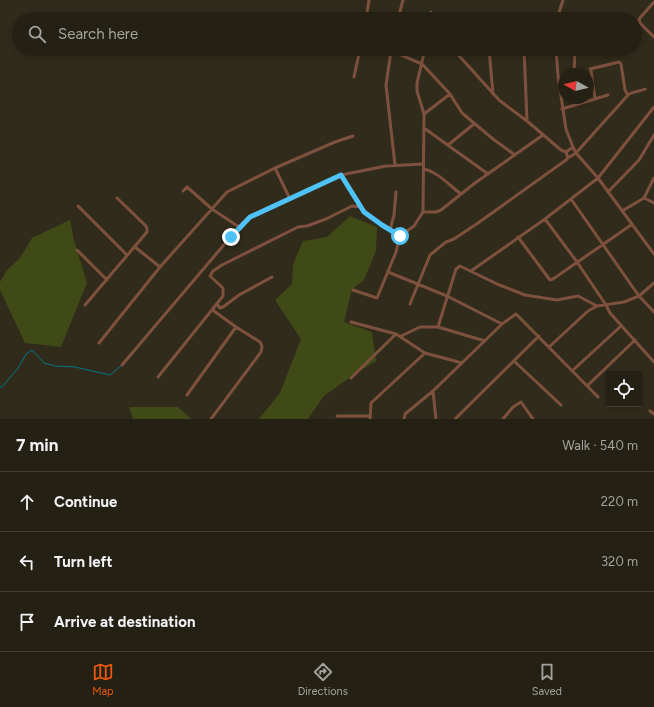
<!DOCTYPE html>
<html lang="en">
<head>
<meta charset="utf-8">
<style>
  :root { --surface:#252014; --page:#2d281d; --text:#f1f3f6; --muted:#a3a3a0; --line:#423e34; --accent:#ea580c }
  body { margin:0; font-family:Figtree,sans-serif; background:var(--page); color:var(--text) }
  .controls { position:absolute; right:12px; bottom:12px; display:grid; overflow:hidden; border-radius:0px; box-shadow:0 2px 6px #0003 }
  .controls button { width:36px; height:36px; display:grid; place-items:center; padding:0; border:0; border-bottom:1px solid var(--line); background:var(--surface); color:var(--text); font:20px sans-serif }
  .compass { position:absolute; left:558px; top:68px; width:36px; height:36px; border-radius:50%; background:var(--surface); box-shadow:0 2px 6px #0003; rotate:278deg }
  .stop { position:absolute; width:12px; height:12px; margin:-9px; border:3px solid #4fc3f7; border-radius:50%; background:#fff }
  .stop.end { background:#4fc3f7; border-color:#fff; box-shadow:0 1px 4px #0008 }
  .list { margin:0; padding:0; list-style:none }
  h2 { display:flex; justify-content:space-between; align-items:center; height:52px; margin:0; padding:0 16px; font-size:17px }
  h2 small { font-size:13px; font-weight:400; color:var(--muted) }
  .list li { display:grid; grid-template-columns:26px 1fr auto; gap:12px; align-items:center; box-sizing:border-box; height:60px; padding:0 16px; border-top:1px solid var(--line) }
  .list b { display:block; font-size:15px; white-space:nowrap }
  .list em { font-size:13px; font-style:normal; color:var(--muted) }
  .icon { flex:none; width:22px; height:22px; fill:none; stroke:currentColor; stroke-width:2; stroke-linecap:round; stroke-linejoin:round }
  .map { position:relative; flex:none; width:654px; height:419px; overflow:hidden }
  .search { position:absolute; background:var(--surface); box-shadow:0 2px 6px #0003; left:12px; right:12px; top:12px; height:44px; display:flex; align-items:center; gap:10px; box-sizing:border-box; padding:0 14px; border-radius:22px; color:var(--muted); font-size:15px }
  .sheet { height:232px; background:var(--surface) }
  nav { display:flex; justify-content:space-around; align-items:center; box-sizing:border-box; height:56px; border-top:1px solid var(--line); background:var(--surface); font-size:11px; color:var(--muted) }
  nav a { display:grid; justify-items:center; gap:2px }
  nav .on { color:var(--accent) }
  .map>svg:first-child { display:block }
</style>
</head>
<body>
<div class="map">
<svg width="654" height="419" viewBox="0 0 654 419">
  <rect width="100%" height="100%" fill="#312b1b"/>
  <path fill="#404a16" d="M350,216l27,11 -1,24 -12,29 -12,9 -8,33 28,10 4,29 -20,12 -32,23 -16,23h-49l21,-26 21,-54 -26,-39 17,-16 1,-20 10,-23 24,-4z
    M70,220l4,20 13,43 -26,64 -36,-4 -25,-53v-8l7,-12 13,-12 12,-20z
    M129,407h49l13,12h-58z"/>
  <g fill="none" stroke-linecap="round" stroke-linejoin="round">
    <path stroke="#007885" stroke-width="1" d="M0,387h2l16,-19 8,-14 6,-4 12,13 11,3 20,1 35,8 11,-9"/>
    <path stroke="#7e513e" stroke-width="3" d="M654,2l-15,17 1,4 14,14
      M521,15v4
      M366,19l3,-19
      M398,19l5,-19
      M430,19l1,-7
      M488,19v-2
      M557,19l6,-19
      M387,49l35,15 28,30 12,19 31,26 22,16
      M453,49l46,51 28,21 34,29 5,2 7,-5
      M489,49l4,45
      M524,49l3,72
      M556,49l2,27 8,53 7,18 3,6 22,25 56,76
      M575,50l9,-1
      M391,51l-5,34 9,80
      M590,69l29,-7 2,2 4,26 3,5
      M591,71l4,27
      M574,74l1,-25
      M354,77l6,-28
      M562,109l46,-14
      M424,114l26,-20
      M424,128l64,46
      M448,145l26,-21
      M568,158l8,-5 52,-58c5,-4 11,-3 17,-6
      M275,168l15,31
      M424,169c14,3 26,17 37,25
      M341,175l23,37 18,13 18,11
      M183,191l4,-4 25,22 27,18
      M608,192l31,-32 15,-25
      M644,198l10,5
      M571,199l68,97 15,16
      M78,206l49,49
      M622,211l22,-13 10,-20
      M423,212h13l5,-2 34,-27 68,-48
      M545,219l32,43 29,43 4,8 44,49
      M390,230l4,-15 2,-23
      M518,237l32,43 3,-1 78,-54
      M135,247l25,20
      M77,250l30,30
      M471,271l74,-52 53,-41 56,-71
      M388,272l59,24 55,28
      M353,290l24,8 19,-46 4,-16 14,-10 9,-14 1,-98 -7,-23v-8l8,-34
      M217,304l3,4 3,-1 16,-12 33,-18
      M410,304l20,-49 16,-13 8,-3 24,-16 88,-63 2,-2 -2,-6
      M85,305l62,-73v-3l-1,-3 -29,-28
      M351,322l45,12 29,19 37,10
      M438,327l18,-58 4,-3 37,18 28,11 32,5 21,-4 19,10 27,-4 15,-6 15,-13
      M401,336l19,-9h18l47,14
      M99,343l61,-76 67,-75 48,-24 60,-26 18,-6
      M549,347l39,-36 9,-5
      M514,361l47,44
      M122,365l117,-138 11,-10 91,-42 45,-9 37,-2
      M572,371l49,-45
      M158,377l65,-81v-8l-13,-12 3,-5 9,-6 76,-38 9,-1 19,-7 26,-13 9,1
      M351,378l45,-44
      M587,386l48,-46
      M433,391l3,28
      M187,395l49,-68
      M650,411l4,3
      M337,416h33
      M211,419l50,-67 1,-6 -2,-4 -24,-15 -22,-16 -1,-3
      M370,419l1,-16 54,-50
      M404,419l1,-5 28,-23 69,-67 14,-10 82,83
      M455,419l84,-83
      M503,419l10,-12 8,-5 12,17"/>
  </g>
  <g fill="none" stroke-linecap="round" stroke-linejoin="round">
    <path stroke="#4fc3f7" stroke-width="5" d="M231,237l19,-20 91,-42 23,37 18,13 18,11"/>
  </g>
</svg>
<div class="controls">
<button><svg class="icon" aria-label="locate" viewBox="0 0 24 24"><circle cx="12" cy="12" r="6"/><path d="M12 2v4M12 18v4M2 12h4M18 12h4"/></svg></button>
</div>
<svg class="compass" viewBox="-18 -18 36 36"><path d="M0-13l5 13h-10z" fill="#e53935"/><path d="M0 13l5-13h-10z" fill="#a3a3a0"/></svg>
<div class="stop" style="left:400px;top:236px"></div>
<div class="stop end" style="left:231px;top:237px"></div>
<div class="search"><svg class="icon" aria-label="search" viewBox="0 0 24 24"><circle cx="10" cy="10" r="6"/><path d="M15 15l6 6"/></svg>Search here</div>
</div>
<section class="sheet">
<h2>7 min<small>Walk · 540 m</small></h2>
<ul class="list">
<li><svg class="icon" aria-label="ahead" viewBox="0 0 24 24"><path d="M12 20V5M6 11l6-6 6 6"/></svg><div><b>Continue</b></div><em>220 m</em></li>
<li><svg class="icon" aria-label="left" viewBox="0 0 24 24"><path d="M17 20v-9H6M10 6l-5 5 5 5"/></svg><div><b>Turn left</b></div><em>320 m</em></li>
<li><svg class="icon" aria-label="arrive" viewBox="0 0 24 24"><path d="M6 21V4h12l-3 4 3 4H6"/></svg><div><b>Arrive at destination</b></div></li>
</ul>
</section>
<nav>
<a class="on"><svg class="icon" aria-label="map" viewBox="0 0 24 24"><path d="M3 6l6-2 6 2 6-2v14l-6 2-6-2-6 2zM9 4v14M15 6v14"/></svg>Map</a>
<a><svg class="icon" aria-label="directions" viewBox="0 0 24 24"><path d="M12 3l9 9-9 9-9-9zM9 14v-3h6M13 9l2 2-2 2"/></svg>Directions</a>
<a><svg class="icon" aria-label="saved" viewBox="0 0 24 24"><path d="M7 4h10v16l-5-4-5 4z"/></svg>Saved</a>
</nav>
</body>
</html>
